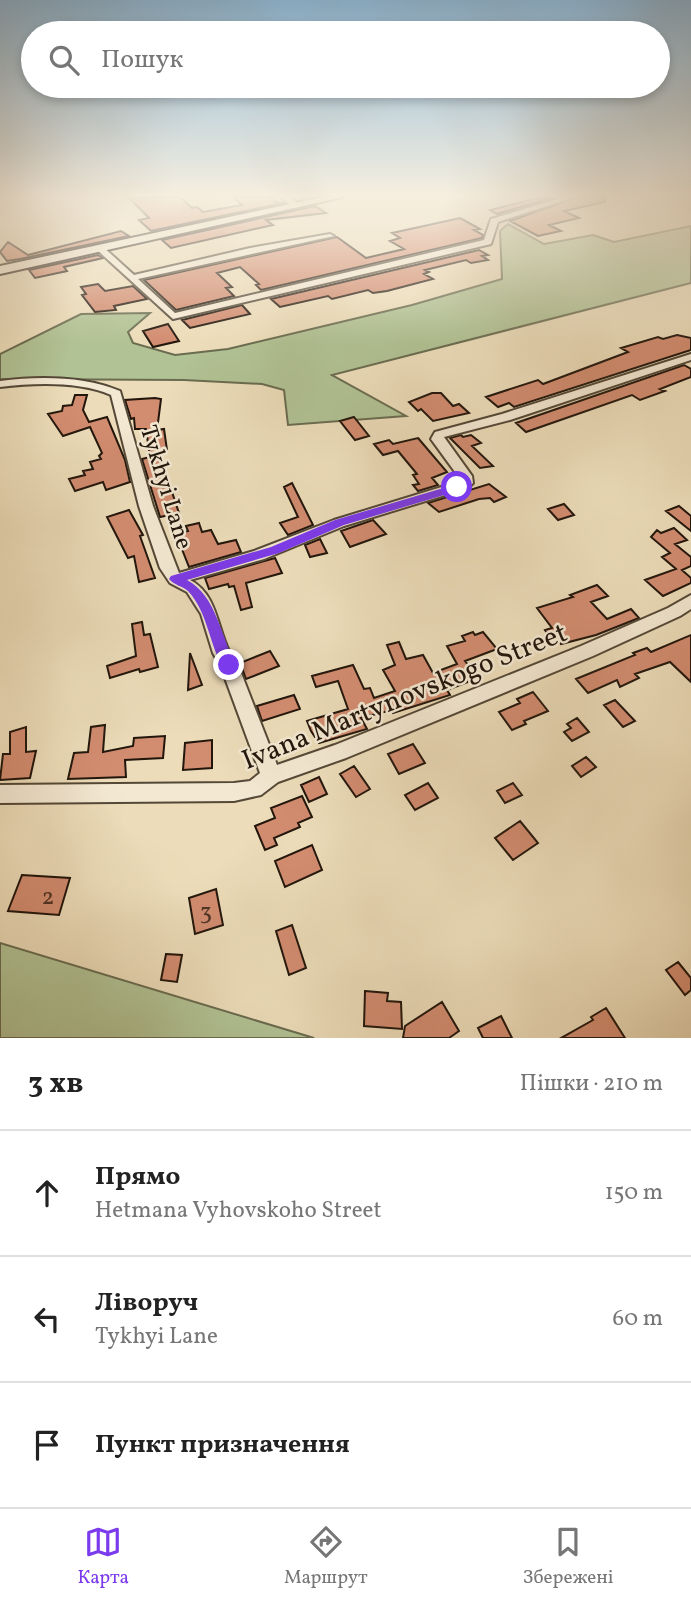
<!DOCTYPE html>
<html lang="uk">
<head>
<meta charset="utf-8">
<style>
  :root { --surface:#fff; --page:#f2f2f2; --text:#222; --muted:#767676; --line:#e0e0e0; --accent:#7c3aed }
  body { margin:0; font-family:Vollkorn,serif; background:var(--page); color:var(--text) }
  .stop { position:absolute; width:21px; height:21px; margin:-16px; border:5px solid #7c3aed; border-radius:50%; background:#fff }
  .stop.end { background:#7c3aed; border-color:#fff; box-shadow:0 2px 7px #0008 }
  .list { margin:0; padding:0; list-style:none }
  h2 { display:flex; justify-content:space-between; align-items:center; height:91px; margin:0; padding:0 28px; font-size:30px }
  h2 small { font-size:23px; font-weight:400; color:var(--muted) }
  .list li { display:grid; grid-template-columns:46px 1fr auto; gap:21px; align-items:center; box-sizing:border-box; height:126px; padding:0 28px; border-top:2px solid var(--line) }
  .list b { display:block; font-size:26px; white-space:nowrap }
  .list p { margin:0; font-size:23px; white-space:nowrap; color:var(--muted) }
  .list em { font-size:23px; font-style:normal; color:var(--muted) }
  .icon { flex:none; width:38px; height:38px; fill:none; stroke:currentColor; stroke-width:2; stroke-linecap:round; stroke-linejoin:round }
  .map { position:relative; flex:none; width:691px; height:1038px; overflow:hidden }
  .search { position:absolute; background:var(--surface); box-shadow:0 4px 10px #0003; left:21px; right:21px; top:21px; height:77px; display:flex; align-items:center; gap:18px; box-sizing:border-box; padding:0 24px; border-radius:38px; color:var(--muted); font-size:26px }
  .sheet { height:469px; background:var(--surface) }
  nav { display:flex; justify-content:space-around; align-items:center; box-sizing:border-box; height:98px; border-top:2px solid var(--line); background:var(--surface); font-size:19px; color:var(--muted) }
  nav a { display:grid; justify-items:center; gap:4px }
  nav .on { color:var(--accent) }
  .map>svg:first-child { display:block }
</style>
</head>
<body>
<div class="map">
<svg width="691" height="1038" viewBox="0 0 691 1038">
  <rect width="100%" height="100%" fill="#ecdcb9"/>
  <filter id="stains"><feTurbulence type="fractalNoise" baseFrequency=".00286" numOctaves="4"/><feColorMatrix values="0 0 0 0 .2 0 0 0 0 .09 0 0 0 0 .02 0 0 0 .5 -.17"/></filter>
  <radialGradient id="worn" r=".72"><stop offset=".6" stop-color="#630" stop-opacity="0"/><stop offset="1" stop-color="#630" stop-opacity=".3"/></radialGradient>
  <path fill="#b1c294" stroke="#6a6c50" stroke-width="2" d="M508,224l36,20 49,-9 21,7 77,-16v57l-359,92 74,41 -118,9 -4,-35 -22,-6 -78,-4 -184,-1v-25l81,-40 69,-1 -22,19 5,11 42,12 53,-6 184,-44 90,-26 -2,-48z
    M0,943l314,95h-314z"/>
  <path fill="#d28c70" stroke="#22160c" stroke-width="2" d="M128,197h52l12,11 5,-1 6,5 39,-7 -9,-8h41l1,5 9,1 -133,28 -12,-11 10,-2z
    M542,197h12l-57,17 -7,-4z
    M577,197h28v5l-41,9 15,7 -30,7 12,6 -23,5 -28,-15z
    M315,206l11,7 -60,7 7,5 -102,23 -9,-8z
    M460,218l20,11 -6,1 9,5 -1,3 -221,52 -5,-5 3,-1 -19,-17 -23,6 15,14 -6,1 8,8 -58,14 -32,-30 193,-43 29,21 38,-9 -14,-8 10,-3 -8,-5z
    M121,231l8,5 -109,23 -13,2 -7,-9 8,-10 20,13z
    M479,250l9,5 -6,1 6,4 -17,3 -5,-3 -41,10 4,2 -5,2 9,5 -46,12 -14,2 -5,-3 -36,9 -4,-3 -48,11 -9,-8z
    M98,255l5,3 -39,9 3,4 -32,7 -6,-8z
    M98,284l7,7 28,-5 14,13 -33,7 2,4 -21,2 -13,-17 4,-1 -5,-7z
    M242,305l8,9 -60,14 -8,-8z
    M168,324l11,17 -26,6 -10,-16z
    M677,335l14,3v12l-177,57 -5,-4 -11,4 -12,-10 52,-17 5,4 85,-32 -7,-4 37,-11 5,2z
    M684,365l7,4v8l-31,12 5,2 -25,9 -8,-5 -106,37 -10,-9z
    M432,393h9l12,13 6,-2 10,9 -36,8 -12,-12 -3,2 -9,-9z
    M75,395h12l-4,15 6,12 18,-5 18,43 5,22 -24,8 -3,-8 -28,9 -6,-12 16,-4 -2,-4 10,-2 -3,-7 11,-3 -2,-3 3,-3 -12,-26 -27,9 -15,-22 14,-3 1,-5 9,-1z
    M155,398l6,1 -4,31 7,-1 3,21 -6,1 1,11 17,51 -19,4 -18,-58 8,-2 -4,-28h-11l-1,-11 -3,1 -6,-19z
    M354,417l15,19 -14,4 -15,-19z
    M461,435l2,2 8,-2 10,8 -9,3 21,20 -13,2 -30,-30z
    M418,438l29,34 -15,6 6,7 -20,6 -5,-6 6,-1 -6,-9 4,-1 -19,-23 -15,4 -9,-11 15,-4 4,4z
    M292,483l21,42 -25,10 -8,-12 18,-6 -14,-30z
    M489,484l17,13 -12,5 -4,-4 -11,1 -40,13 -11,-9z
    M564,504l10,11 -16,5 -10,-11z
    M679,506l12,10v15l-25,-20z
    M129,510l14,25 -3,1 15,42 -16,4 -5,-26 -6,2 -21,-41z
    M373,520l13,14 -36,13 -9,-16z
    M199,523l3,9 9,-2 7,14 18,-4 5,12 -52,15 -13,-33 12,-3 -2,-5z
    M674,528l13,12 -12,4 16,13v9l-9,4 9,8v5l-28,13 -18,-16 31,-11 -14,-12 8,-4 -19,-16 6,-7 4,3z
    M320,539l7,14 -17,4 -5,-12z
    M275,558l7,15 -36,10 6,24 -11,3 -7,-24 -5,1 -1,-3 -19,5 -4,-11z
    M597,585l11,11 -17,6 16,17 24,-10 8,9 -43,17 -35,9 -3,-4 -5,2 -8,-12 7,-2 -15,-20 36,-11 -3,-2z
    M142,622l2,13 6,-1 8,33 -18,5 -1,-3 -29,9 -3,-12 29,-10 -4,-32z
    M473,632l2,3 8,-3 14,17 -32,12 8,10 -5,2 5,7 -26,10 3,5 -57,18 -1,-3 -31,8 6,11 -48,14 -8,-12 -4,-10 41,-12 -10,-28 -22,6 -4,-11 41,-11 11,24 6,-1 4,10 21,-7 -12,-21 12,-5 -8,-20 12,-3 7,17 17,-4 10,18 24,-9 -10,-18 18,-5 -3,-5z
    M691,635v47l-21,-20 -35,12 4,4 -19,9 -3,-7 -29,13 -12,-14 59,-24 -2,-2 14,-5 4,4z
    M270,651l9,15 -33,13 -6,-16z
    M190,653l12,32 -14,5z
    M533,692l15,19 -24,10 2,3 -14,6 -13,-18 21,-9 -3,-4z
    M294,695l6,14 -38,12 -5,-15z
    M615,700l20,21 -12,6 -19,-22z
    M577,718l12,14 -17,9 -8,-9 7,-4 -4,-4z
    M105,725l-2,27 30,-6 1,-8 31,-2 -2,22 -38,2 1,17 -58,2 6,-26 14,-1 3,-25z
    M26,727v25l10,-1 -6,27 -30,2 3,-26h7v-22z
    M212,740v28l-29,2 2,-27z
    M413,744l12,19 -26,11 -11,-20z
    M586,757l10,10 -15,10 -9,-11z
    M354,766l16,23 -14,8 -16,-23z
    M319,777l8,17 -18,8 -8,-17z
    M428,783l10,15 -23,12 -10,-15z
    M513,783l9,12 -17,8 -8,-12z
    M302,796l10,21 -14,6 2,4 -26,11 3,7 -12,5 -10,-24 20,-8 -4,-10z
    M520,821l18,22 -25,17 -18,-22z
    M312,845l10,25 -37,17 -10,-26z
    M22,875l48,3 -11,37 -51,-4z
    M216,889l7,36 -28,9 -6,-36z
    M292,925l14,43 -17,7 -13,-44z
    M166,954l16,1 -5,27 -16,-2z
    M678,962l13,16v12l-6,5 -19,-25z
    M365,991l23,2 -1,8 14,1 1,27 -38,-3z
    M442,1002l17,29 -10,7h-46l2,-12z
    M606,1008l19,30h-64l32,-18 -2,-3z
    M501,1016l11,22h-29l-5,-10z"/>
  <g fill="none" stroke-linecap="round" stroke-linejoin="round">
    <defs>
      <path id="minor" d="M281,197h8l13,9 -7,2z
        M564,197h11l-77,25 -7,22 -318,75 -78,-71 7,-2 32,29 116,-27 80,-14 4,2 -196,43 37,34 309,-73 7,-21z
        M691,354v6l-181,60 -66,17 28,39 1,7 -5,5 -124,38 -80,33 -74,21c27,14 27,47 39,71 2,5 6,9 9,14l39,100 58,-20 246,-99 87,-38 23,-13v14l-11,7 -87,40 -247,102 -68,24 -17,13 -27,6 -234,2v-18l234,-2 16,-2 10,-8 -39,-106 -8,-14 -12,-39 -14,-22 -17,-9 -10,-15 -21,-62 -28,-111c-32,-14 -77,-12 -111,-8v-6c38,-5 85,-5 120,10l33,115 26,67 75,-22 80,-31 124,-38v-6l-27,-37 4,-7 67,-18z"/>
      <path id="secondary" d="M323,197h20l-343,77v-8z"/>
    </defs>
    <use href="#minor" stroke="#544837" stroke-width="4"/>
    <use href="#secondary" stroke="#22160c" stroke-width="4"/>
    <use href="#minor" fill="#f3e8d2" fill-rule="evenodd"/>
    <use href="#secondary" fill="#f3e8d2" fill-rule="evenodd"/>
  </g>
  <linearGradient id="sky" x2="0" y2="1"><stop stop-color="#8bb6d6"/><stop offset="0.57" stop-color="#f6efe0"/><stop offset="1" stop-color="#f6efe0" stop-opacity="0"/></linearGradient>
  <rect width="691" height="343" fill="url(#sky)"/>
  <path fill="#7c3aed" d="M457,484l6,3 -2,3 -117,35 -65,28 -92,27c30,16 34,58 49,85l-7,5 -5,-1c-15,-24 -16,-57 -36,-78 -6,-5 -14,-6 -19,-12l2,-3 100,-29 64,-27z"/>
  <g text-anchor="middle" stroke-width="5" stroke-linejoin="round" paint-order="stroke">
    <g font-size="24" fill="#22160c" stroke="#f3e8d2">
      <text transform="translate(167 487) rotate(73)" y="8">Tykhyi Lane</text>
    </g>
    <g font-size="24" fill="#4e3425">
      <text x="48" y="904">2</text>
      <text x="206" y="919">3</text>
    </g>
    <g font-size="28" fill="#22160c" stroke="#f3e8d2">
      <text transform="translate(404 695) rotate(-22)" y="10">Ivana Martynovskogo Street</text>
    </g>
  </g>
  <rect width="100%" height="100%" filter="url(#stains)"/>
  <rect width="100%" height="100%" fill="url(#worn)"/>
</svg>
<div class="stop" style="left:457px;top:487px"></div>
<div class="stop end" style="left:229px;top:665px"></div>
<div class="search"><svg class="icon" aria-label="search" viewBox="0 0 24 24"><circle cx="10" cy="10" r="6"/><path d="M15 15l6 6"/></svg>Пошук</div>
</div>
<section class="sheet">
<h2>3 хв<small>Пішки · 210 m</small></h2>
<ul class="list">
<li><svg class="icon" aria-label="ahead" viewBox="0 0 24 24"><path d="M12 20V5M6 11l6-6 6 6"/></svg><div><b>Прямо</b><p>Hetmana Vyhovskoho Street</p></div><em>150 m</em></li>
<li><svg class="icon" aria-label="left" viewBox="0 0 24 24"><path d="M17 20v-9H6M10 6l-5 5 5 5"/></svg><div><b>Ліворуч</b><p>Tykhyi Lane</p></div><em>60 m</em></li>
<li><svg class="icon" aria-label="arrive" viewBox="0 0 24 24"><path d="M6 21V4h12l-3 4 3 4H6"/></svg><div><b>Пункт призначення</b></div></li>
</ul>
</section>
<nav>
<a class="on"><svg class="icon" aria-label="map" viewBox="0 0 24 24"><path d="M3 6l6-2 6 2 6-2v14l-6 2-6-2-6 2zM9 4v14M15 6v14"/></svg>Карта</a>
<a><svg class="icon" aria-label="directions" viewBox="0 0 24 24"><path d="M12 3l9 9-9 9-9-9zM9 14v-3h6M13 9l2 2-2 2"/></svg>Маршрут</a>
<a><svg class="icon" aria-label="saved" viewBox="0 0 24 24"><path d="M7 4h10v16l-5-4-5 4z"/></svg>Збережені</a>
</nav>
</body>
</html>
